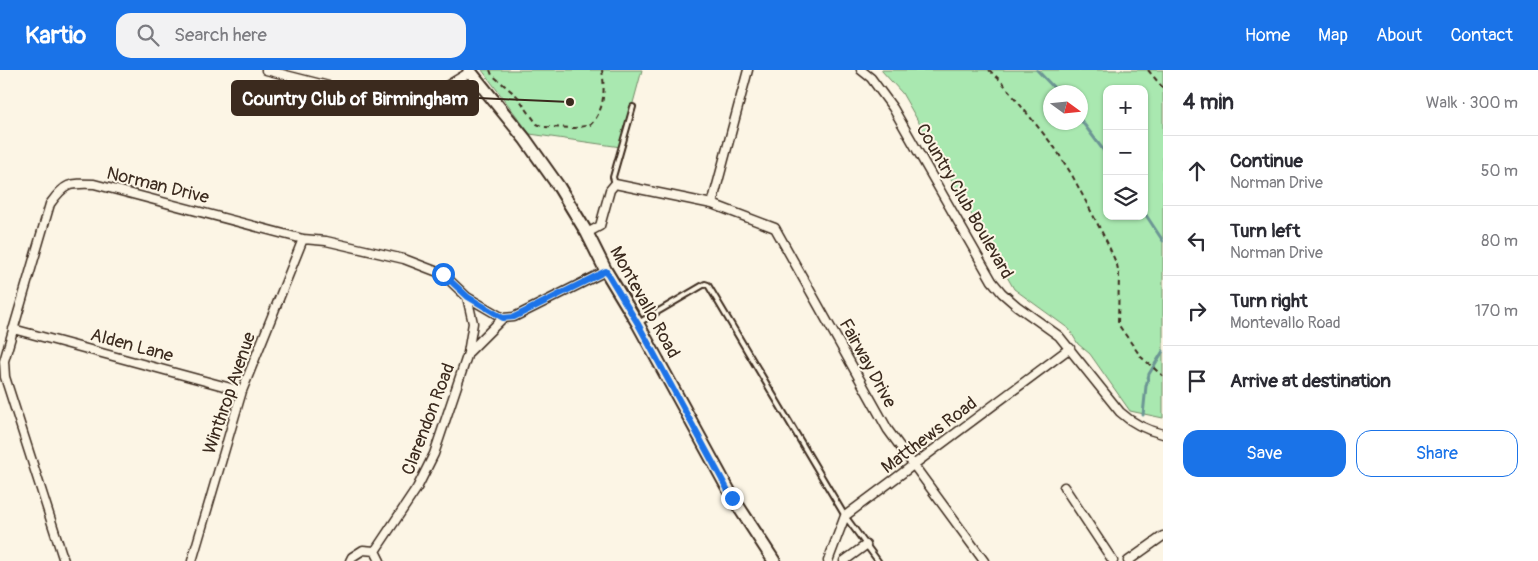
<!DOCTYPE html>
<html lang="en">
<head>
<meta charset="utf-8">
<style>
  :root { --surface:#fff; --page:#f2f2f3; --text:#2b2b33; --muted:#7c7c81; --line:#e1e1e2; --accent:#1a73e8 }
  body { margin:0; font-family:Pangolin,sans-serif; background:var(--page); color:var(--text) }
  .controls { position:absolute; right:15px; top:15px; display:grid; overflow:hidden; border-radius:10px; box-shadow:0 1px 4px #0004 }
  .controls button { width:45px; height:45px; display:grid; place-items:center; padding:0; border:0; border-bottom:1px solid var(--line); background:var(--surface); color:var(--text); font:25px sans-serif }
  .compass { position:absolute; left:1043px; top:15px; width:45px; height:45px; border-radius:50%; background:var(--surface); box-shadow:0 1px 4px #0004; rotate:105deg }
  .stop { position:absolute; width:15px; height:15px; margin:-11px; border:4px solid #1a73e8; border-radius:50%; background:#fff }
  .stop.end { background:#1a73e8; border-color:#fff; box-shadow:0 1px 5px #0008 }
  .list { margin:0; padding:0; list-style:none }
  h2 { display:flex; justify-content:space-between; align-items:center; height:65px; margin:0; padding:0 20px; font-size:21px }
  h2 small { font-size:16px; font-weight:400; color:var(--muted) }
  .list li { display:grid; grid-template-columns:32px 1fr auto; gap:15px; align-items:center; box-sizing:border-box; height:70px; padding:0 20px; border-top:1px solid var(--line) }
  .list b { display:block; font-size:19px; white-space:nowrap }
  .list p { margin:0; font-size:16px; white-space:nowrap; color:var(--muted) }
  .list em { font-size:16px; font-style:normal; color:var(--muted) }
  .actions { display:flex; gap:10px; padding:15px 20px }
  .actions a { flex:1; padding:11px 0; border:1px solid var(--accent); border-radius:15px; text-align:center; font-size:18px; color:var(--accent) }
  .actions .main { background:var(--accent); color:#fff }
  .icon { flex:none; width:28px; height:28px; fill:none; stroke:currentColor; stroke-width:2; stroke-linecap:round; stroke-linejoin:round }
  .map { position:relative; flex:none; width:1163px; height:491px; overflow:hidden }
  header { display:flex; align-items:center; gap:30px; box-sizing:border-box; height:70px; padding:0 25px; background:var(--accent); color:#fff }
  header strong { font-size:24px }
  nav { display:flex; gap:28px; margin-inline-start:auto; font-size:18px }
  .search { width:350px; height:45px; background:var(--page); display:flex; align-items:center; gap:12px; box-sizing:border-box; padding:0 18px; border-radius:15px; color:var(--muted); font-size:19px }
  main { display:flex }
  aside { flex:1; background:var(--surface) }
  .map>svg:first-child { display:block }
</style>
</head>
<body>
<header>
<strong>Kartio</strong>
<div class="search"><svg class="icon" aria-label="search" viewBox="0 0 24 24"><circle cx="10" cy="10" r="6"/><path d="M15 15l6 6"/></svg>Search here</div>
<nav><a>Home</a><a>Map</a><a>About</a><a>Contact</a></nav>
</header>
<main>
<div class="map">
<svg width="1163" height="491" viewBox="0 0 1163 491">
  <rect width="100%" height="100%" fill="#fcf5e5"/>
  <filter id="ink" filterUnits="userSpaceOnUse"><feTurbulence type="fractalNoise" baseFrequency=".02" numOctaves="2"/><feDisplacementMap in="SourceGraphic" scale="10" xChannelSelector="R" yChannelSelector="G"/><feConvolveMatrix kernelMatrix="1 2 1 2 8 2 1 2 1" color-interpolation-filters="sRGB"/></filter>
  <g filter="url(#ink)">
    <path fill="#a9e8b0" stroke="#728967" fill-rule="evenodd" d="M482,0h160l-21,77 -91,-13z
      M881,0h282v348l-33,-7 -40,-57 -12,-10 -9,-15 -55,-40 -112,-196zM1107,19h37v127h-37zM1050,22h30v30h-30z"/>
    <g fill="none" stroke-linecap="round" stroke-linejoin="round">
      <path stroke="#6c9694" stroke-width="3" d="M1037,0l21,22
        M1080,49l27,36
        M1144,142l19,29
        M1143,345l3,-29 3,-12 14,-23"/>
      <defs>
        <path id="service" d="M615,114l-2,-7 20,-70
          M640,252l65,-38 3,1 137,231 33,45"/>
        <path id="minor" d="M266,0l129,33 28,-3 47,-28
          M861,0l10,8 22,30 99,173 10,12 15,13 42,30 61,76c13,12 26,18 43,22
          M712,134l36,-134
          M587,163l13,-7 10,-36 5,-6 97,20 63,24 113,202 96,131
          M467,227l6,26 -5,30
          M13,259l229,62
          M1064,417l49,74
          M375,481l42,-63 17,-34 34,-101 35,-35
          M375,481l5,10
          M64,491l-59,-184 -1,-16 46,-157c15,-21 19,-21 44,-20l209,55 23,2 78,18 39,15 24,23 36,21 11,-1 92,-46
          M192,491l50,-170 61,-152
          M350,491l2,-4 11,-7 12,1
          M828,491l17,-45 225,-168
          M844,491l22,-16
          M1128,491l35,-25"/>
        <path id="secondary" d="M469,0l56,69 34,48 28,46 19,38 32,53 95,174 41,63"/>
      </defs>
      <use href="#service" stroke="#3b2a1e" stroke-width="8"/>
      <use href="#minor" stroke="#3b2a1e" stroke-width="11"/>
      <use href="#secondary" stroke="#3b2a1e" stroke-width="15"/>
      <path stroke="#3b2a1e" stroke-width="2" stroke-dasharray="5 4" stroke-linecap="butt" d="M490,0l2,5 25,21 20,28 7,3 31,1 15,-3c15,-14 15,-36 12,-55
        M989,0l12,11 54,67 17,27 35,67 10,23 2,9 -1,50 23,33 22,19
        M1148,0l15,18"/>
      <use href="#service" stroke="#fcf5e5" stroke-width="4"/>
      <use href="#minor" stroke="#fcf5e5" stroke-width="8"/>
      <use href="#secondary" stroke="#fcf5e5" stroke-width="11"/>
    </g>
  </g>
  <g fill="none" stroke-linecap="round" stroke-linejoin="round" filter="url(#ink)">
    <path stroke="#1a73e8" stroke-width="6" d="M443,204l25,23 35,21 11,-1 92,-46 32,53 94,174"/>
  </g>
  <g text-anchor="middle" stroke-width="4" stroke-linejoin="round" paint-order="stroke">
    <g font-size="18" fill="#3b2a1e" stroke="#fcf5e5">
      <text transform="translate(158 115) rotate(14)" y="6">Norman Drive</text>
      <text transform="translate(965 131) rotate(60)" y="6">Country Club Boulevard</text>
      <text transform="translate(645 232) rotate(61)" y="6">Montevallo Road</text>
      <text transform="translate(132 275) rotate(15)" y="6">Alden Lane</text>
      <text transform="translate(868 293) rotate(61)" y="6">Fairway Drive</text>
      <text transform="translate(229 323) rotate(-71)" y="6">Winthrop Avenue</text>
      <text transform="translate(428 349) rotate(-69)" y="6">Clarendon Road</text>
      <text transform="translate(929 365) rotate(-37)" y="6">Matthews Road</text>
    </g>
  </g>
  <path fill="none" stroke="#3b2a1e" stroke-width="2" d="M570 32L478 28"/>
  <circle fill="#3b2a1e" stroke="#fcf5e5" stroke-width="2" cx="570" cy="32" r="5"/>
  <rect fill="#3b2a1e" stroke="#3b2a1e" stroke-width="2" x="232" y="11" width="246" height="34" rx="5"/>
  <g font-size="19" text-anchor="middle" font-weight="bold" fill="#fff">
    <text x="355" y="35">Country Club of Birmingham</text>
  </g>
</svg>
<div class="controls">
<button>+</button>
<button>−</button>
<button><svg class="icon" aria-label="layers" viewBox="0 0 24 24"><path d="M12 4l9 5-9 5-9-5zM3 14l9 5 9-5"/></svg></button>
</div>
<svg class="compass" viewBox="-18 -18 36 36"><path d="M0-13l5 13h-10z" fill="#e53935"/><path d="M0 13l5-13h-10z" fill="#7c7c81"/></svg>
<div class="stop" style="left:443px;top:204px"></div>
<div class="stop end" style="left:732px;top:428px"></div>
</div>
<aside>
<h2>4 min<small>Walk · 300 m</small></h2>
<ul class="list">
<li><svg class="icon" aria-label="ahead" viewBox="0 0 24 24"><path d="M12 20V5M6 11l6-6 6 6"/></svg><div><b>Continue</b><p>Norman Drive</p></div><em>50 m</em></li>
<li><svg class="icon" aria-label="left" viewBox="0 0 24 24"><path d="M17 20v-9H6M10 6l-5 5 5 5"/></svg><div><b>Turn left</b><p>Norman Drive</p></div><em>80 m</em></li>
<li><svg class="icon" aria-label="right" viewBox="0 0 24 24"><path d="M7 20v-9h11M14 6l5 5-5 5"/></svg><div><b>Turn right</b><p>Montevallo Road</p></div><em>170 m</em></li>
<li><svg class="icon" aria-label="arrive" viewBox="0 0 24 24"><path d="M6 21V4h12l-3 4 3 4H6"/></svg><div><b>Arrive at destination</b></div></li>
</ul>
<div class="actions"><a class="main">Save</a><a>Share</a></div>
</aside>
</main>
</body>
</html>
